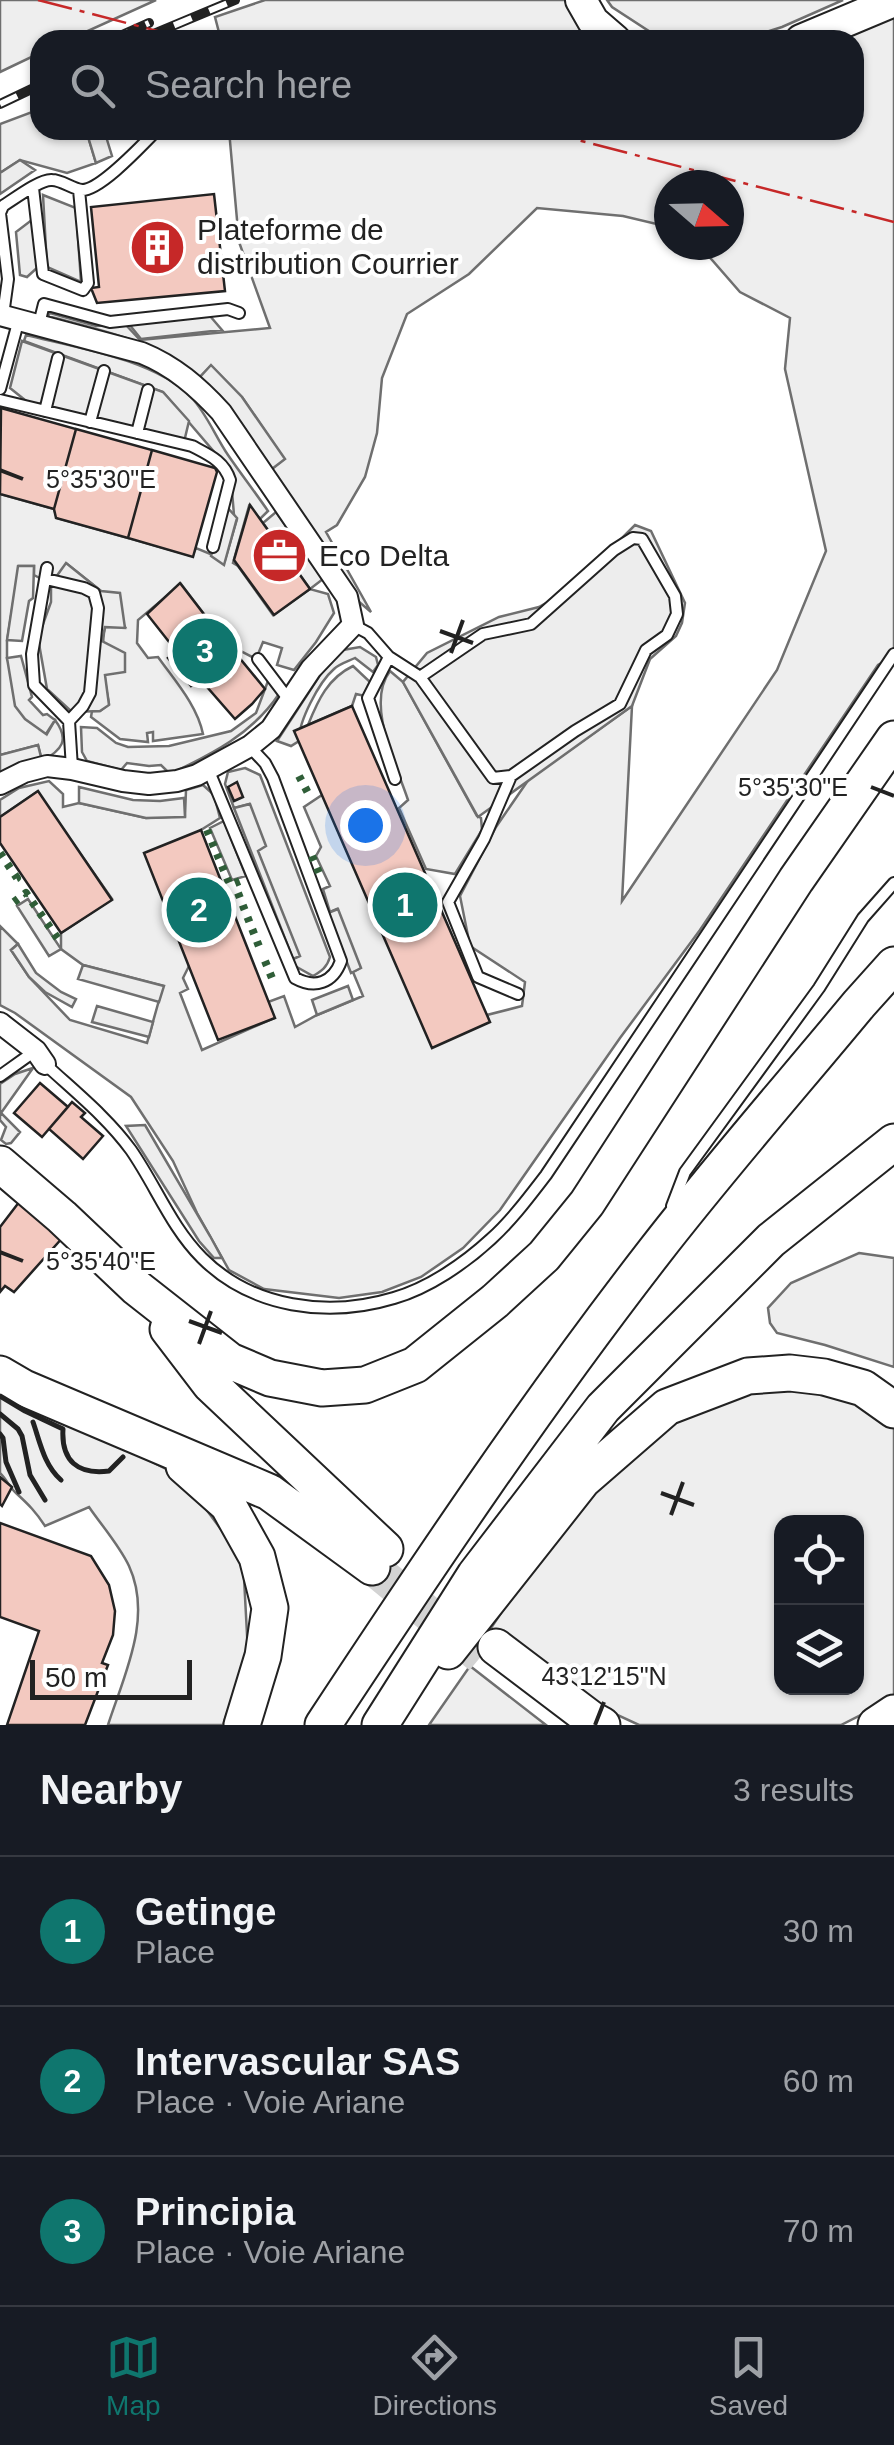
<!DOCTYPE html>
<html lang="en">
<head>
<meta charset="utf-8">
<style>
  :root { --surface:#171b24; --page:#242831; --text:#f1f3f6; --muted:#9ea1a6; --line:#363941; --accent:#0f766e }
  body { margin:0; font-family:Helvetica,sans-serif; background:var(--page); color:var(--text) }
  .controls { position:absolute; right:30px; bottom:30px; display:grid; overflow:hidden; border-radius:20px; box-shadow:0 2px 8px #0004 }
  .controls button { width:90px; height:90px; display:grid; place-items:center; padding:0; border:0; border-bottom:2px solid var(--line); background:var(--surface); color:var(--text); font:50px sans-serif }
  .compass { position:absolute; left:654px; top:170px; width:90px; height:90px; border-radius:50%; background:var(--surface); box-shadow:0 2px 8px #0004; rotate:110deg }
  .scale { position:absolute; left:30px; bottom:25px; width:162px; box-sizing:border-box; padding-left:10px; border:5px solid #222; border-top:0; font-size:28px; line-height:35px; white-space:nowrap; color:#222; -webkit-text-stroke:8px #fff; paint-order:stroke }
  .you { position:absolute; left:365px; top:825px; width:35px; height:35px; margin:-25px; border:8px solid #fff; border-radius:50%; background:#1a73e8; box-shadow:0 0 0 15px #1a73e833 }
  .badge { display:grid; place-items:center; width:65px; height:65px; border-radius:50%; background:var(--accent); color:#fff; font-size:32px; font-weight:700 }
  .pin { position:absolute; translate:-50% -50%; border:5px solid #fff; box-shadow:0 2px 10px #0006 }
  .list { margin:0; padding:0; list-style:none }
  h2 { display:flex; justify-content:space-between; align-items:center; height:130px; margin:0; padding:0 40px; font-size:42px }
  h2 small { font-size:32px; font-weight:400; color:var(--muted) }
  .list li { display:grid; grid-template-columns:65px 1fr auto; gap:30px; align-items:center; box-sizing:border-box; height:150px; padding:0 40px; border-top:2px solid var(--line) }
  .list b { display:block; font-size:38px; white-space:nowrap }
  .list p { margin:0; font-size:32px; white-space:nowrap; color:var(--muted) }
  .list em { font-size:32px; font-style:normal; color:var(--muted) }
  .icon { flex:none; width:55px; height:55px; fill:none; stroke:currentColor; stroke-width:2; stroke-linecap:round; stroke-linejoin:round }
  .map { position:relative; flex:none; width:894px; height:1725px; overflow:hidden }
  .search { position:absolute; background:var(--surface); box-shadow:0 2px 8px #0004; left:30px; right:30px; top:30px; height:110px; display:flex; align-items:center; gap:25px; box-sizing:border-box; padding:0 35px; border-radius:30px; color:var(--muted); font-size:38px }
  .sheet { height:580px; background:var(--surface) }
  nav { display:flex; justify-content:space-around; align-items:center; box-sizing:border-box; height:140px; border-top:2px solid var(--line); background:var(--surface); font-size:28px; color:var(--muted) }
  nav a { display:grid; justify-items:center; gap:5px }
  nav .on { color:var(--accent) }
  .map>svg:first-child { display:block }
</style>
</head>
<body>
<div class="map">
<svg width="894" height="1725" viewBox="0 0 894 1725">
  <rect width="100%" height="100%" fill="#fff"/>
  <path fill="#eee" stroke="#6f6f6f" stroke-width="2.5" fill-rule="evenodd" d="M0,0h156l-88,40h-28v13l-40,19z
    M265,0h301l15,29 11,11h-371l-6,-23z
    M607,0h236l-61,27 -41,13h-68l-18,-5 -43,-28z
    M894,16v640l-16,9 -178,265 -80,108 -120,172 -37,38 -42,29 -39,15 -43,6 -75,-9 -35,-19 -32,-57 -24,-52 -42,-64 -116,-84 -15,-8v-79l18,18 -7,6 18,27 41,43 77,23 16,-57 -80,-21 -22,-16v-16l51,-34 -75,-107 -37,25v-17l19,-12 30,-7 14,13v13l16,-4 67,15 39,-2 1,-26 17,-5 11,10 6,23 -19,12 -12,136 -6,12 5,11 -8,4 22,57 72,-32 -6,-16 16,-6 11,31 22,-12 46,-19 -10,-24 7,-4 -23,-59 -7,3 -7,-23 7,-3 -14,-30 5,-9 -17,-40 18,-12 167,227 -2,-7 35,-9 3,-24 -55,-36 -10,-50 36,-69 33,-48 103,-73 -10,195 155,-231 49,-119 -41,-182 5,-51 -50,-26 -41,-47h30v-60h-60v42l-46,-11 -86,-8 -68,66 -62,40 -25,64 -5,55 -12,44 -28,48 -11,7 45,80 -13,-11 -88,-131 14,-11 -42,-62 -31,-31 -11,11c-42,-36 -99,-46 -152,-61l2,-3 46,13 29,-2 15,16 130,-12 -31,-86 -10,-112h625v-90h-17z
    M40,109v21h46l10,33 -29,10 -47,-13 -20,13v-49z
    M26,335c49,12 130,25 165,62 16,17 24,39 37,58 13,19 27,37 40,56l-8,8 -11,-13 -16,57 5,3 35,49 37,-26 18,5 6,19 -18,29 -22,28 -17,-5 5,-17 -19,-6 -7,17 -21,-11 -22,-28 -3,2 -29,-38 -43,36 -1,23 11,15 10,-1c17,24 39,48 45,77l-50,7v-9l-6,1 1,9 -28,-3 -29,-22 1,-6h8l9,-7c-5,-25 -9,-52 -4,-77h20l-24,-36 -34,-27 -16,20 -17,-9v-9h-15l-12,75v18l40,75 8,-14c15,20 7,30 -13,41l-4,-16 -38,10v-261l54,15 3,9 135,38 4,-8 29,12 12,-41 -3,-4 -3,-36 -4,-12 -64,-75 -139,-51z
    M360,647l16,10 2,8 -5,7 -18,-14c-6,3 -16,6 -21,11 -15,13 -36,53 -35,72l-8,5 -14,-5 45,-69 21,-22z
    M353,666l17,16 -5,14 -9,-2 -4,12 -44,19c10,-25 20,-47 45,-59z
    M390,671l13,11 74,134 4,2 1,12 -27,44 -29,-5 -27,-61 9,-8c-11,-34 -43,-96 -18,-129z
    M268,681l11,13c-27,40 -67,60 -109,80l-9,-9 -12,1 -22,-3 -6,7 -34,-9 -5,-9 -1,-25 16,1 19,15 12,4 41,-1 62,-15 25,-18z
    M245,768l15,7 70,182c-3,10 -8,14 -17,19l-18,-10 -2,-7 6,-3 -42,-106 -8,-46 -15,4 -9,-24 3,-12z
    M33,1068l-32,45 19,19 -9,11 -5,1 -5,-4 5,-13 -6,-7v-36l15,-10z
    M859,1253l35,5v109l-69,-22 -48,-12 -7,-10 -2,-15 23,-25z
    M784,1385l79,16 31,27v270l-53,27h-202l-39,-18 -111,-76 22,-33 85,-106 61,-62 33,-13 21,-16zM782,1522h74v166h-74z
    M0,1390l8,6 44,23 76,31 50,25 16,18 49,66 5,94 -25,72h-115c16,-50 45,-107 21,-159 -10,-21 -27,-40 -40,-59l-44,19c-9,-14 -16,-21 -29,-33 -6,-5 -9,-13 -16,-20z
    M470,1666l76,59h-117z"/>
  <path fill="#ededed" stroke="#6f6f6f" stroke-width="2.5" d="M86,130h18l8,26 -16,7z
    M20,160l15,10 -35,24v-21z
    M43,195l33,13 5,74 -34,-15z
    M33,219l5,48 -11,10 -7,-2 -4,-43z
    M210,316l12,14 -81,9 -12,-15z
    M22,341l141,51 26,29 -5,21 -154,-38 -20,-16z
    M211,365l31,32 43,62 -17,13 -23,-43 -16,-22 -29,-30z
    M226,506l11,12 -13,47 -13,-9z
    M276,512l47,67 -13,10 -47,-66z
    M635,525l16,6 34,72 -3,20 -6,13 -26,23 -18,47 -154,111 -75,-135 24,-29 72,-36 40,-10 33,-19z
    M66,563l35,28 19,2 5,35 -20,-1 -3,14 23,12v19l-20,3 4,30 -9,6 -28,1 -25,-23 -9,-51 13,-36v-18z
    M18,566h16l-1,32 -4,3 -7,40 -15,-1z
    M21,656l11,41 -3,3 14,15 4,-1 8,6 -9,14 -21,-15 -10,-13 -8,-48z
    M38,745l4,16 -42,13v-19z
    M79,787l54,13 27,1 24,-3 1,19 -39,1 -67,-15z
    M250,804l16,42 -8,5 42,105 -7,3 -59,-151z
    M224,821l22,55 -14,4 -22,-52z
    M28,899l33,50 -12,7 -32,-50z
    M338,909l23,59 -10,5 -23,-60z
    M18,944l18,29 25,19 15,7 -4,8 -27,-15 -16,-15 -18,-27z
    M83,965l81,21 -5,16 -81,-23z
    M348,986l5,14 -36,15 -5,-15z
    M97,1006l56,16 -4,15 -57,-15z
    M145,1125l65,111 12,22h-8l-15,-17 -73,-115z"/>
  <path fill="#f3c9c0" stroke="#222" stroke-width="2.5" d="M214,194l11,97 -128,12 -6,-15 8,-1 -8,-80z
    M1,408l75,21 -22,80 -54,-15z
    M76,429l76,21 -24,88 -72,-20 -2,-9z
    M152,450l63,18 2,4 -24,85 -65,-19z
    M250,505l60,84 -36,26 -40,-55z
    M180,583l30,39 2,-2 10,13 -2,1 4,4 2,-2 9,12 -2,2 32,39 -13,15 -17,15 -35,-40 -9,7 -23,-28 9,-6 -30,-38z
    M352,706l138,316 -58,26 -138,-317z
    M237,782l6,15 -9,4 -6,-14z
    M38,791l74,109 -51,33 -61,-90v-26z
    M201,830l74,188 -57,22 -74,-187z
    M40,1083l28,24 -26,30 -28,-24z
    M72,1102l13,11 -4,4 22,19 -20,23 -34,-30z
    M36,1180l45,37 -67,75 -9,-6 -5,6v-65z
    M0,1477l12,10 -10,19 -2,-2z
    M0,1523l91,33 18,29 6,26 -2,24 -11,28 6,2 -23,60h-78l32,-94 -39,-14z"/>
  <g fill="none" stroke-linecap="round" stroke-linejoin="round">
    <path stroke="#d3d3d3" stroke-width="35" stroke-dasharray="35 18" stroke-linecap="butt" d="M372,1567l115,95"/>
    <defs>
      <path id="lane" d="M33,188l10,86 40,16 5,-7 -9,-93
        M3,315l5,-36 -8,-66 3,-7c11,-7 37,-27 49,-26 10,0 20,9 30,10 19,0 61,-46 75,-60
        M39,324l5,-20 66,18 118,-13 11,4
        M0,389l19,-70
        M0,400l192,46c17,9 32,15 38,34l-17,67
        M45,411l13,-53
        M90,422l14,-51
        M137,433l11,-43
        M47,568l-15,86 2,31 35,36 3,47
        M46,579l38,9 10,5 4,15 -8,85 -7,13 -14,15
        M353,625l15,8 21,24 31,20 73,101 18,-2 64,-45 45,-27 26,-54 21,-15 10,-21 -2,-18 -33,-57 -9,-1 -19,12 -83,74 -48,10 -63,43
        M389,657l-21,41 27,81
        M258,659l31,41
        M208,769l87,209c20,11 38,5 46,-17l-68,-183 -8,-15 -15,-16
        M511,776l-27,63 -36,63 30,75 40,17
        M45,1064c29,27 62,53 86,86 25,36 40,77 71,108 50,50 126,60 192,40 35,-10 71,-35 97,-59 21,-19 38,-42 55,-64l348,-521
        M0,1076l35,-25
        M672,1206l13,-34 134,-184 44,-70 31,-35"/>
      <path id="street" d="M0,315l142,38c32,13 56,34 79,59l126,185 6,28 -42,44 -40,60 -21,17 -53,29 -20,6 -28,3 -26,-3 -51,-12 -25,-3 -23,6 -24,12
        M0,1023l36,28 9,13"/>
      <path id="primary" d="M581,0l12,21 22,19
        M801,40l93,-39"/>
      <path id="highway" d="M0,1164l62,53 75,71 93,73 40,17 52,10 43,-3 50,-20 80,-64 49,-45 43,-53 209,-323 98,-141
        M168,1329l42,55 175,165
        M0,1374l24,14 245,104 103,75
        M184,1466l44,39 29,52 13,51 -7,48 -21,69
        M496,1647l95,72 11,6
        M448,1651l135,-171 84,-73 81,-31 42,-3 34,4 39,11 31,22
        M323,1725c106,-161 214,-322 332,-474 65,-84 136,-165 204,-247l35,-39
        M380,1725l95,-150 128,-167 168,-168 123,-98
        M876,1725l18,-12"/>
    </defs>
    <use href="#lane" stroke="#222" stroke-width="14"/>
    <use href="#street" stroke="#222" stroke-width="24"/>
    <use href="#primary" stroke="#222" stroke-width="34"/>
    <use href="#highway" stroke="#222" stroke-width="39"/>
    <use href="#lane" stroke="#fff" stroke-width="10"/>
    <use href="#street" stroke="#fff" stroke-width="20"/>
    <use href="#primary" stroke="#fff" stroke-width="30"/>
    <use href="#highway" stroke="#fff" stroke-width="35"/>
    <defs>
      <path id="rail" d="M111,40l38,-17
        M139,40l96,-40
        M0,104l40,-19"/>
    </defs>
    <use href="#rail" stroke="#222" stroke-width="10"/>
    <use href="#rail" stroke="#fff" stroke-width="6" stroke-dasharray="19" stroke-linecap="butt"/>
    <path stroke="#2f5e38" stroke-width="8" stroke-dasharray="5 8" stroke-linecap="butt" d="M299,776l9,17
      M207,830l23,55 10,-4
      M0,853l17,25 -6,3
      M312,856l7,17
      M238,893l22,56
      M14,902l12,-9 32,46
      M265,961l9,22"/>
    <path stroke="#222" stroke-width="5" d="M0,1396l25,15 38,18c-2,32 15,46 46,42l14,-14
      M0,1414l18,15 4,7 8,39 15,25
      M33,1422c7,20 11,43 28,58
      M0,1434l3,4 3,24 13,30"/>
    <path stroke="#c62828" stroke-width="2.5" stroke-dasharray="35 8 5 8" stroke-linecap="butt" d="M38,0l154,40
      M539,130l355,92"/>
  </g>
  <path fill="none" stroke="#222" stroke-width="4" d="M0,470l23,9M440,631l33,12M451,653l12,-33M871,787l23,9M0,1252l23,9M189,1321l33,12M199,1344l12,-33M661,1493l33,12M671,1515l12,-33M595,1725l9,-23"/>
  <defs>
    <symbol id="building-disc" viewBox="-11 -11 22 22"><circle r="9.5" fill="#c62828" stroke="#fff"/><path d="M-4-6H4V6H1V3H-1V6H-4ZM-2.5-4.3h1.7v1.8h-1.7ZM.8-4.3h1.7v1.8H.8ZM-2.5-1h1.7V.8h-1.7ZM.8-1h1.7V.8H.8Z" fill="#fff"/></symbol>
    <symbol id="office-disc" viewBox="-11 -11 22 22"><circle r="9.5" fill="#c62828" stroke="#fff"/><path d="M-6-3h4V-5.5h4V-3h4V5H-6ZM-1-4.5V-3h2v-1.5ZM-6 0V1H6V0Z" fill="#fff"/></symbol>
  </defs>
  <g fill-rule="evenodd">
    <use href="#building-disc" x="126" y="216" width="63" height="63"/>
    <use href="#office-disc" x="248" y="524" width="63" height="63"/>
  </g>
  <g text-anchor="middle" stroke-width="8" stroke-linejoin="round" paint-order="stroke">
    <g font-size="30" fill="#222" stroke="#fff" text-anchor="start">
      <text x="197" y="240">Plateforme de<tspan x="197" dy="34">distribution Courrier</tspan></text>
      <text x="319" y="566">Eco Delta</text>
    </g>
  </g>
  <g font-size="25" text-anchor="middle" fill="#222" stroke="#fff" stroke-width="8" stroke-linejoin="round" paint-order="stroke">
    <text x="101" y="488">5°35'30"E</text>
    <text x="793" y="796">5°35'30"E</text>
    <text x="101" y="1270">5°35'40"E</text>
    <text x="604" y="1685">43°12'15"N</text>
  </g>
</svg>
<div class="controls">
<button><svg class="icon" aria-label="locate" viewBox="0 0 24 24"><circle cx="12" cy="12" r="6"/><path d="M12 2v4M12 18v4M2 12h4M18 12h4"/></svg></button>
<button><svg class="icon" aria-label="layers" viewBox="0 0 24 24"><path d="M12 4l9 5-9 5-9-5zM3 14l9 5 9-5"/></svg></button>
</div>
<svg class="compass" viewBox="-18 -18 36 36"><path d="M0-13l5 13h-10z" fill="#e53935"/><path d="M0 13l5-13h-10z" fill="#9ea1a6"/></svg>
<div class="scale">50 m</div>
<div class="you"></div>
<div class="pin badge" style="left:405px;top:905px">1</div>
<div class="pin badge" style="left:199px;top:910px">2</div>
<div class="pin badge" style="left:205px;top:651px">3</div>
<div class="search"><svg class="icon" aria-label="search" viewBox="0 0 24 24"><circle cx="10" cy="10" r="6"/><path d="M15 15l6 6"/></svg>Search here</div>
</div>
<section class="sheet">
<h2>Nearby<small>3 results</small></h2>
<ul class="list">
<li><span class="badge">1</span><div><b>Getinge</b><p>Place</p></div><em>30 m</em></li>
<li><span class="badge">2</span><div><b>Intervascular SAS</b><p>Place · Voie Ariane</p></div><em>60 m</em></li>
<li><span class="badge">3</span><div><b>Principia</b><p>Place · Voie Ariane</p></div><em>70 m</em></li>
</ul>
</section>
<nav>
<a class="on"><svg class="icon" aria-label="map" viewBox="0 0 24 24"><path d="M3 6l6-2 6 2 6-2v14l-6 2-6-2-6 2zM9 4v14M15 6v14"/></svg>Map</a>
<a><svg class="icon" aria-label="directions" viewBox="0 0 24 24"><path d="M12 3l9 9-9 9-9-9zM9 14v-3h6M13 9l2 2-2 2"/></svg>Directions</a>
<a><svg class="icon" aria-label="saved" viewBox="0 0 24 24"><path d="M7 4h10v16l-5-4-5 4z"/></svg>Saved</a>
</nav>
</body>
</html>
